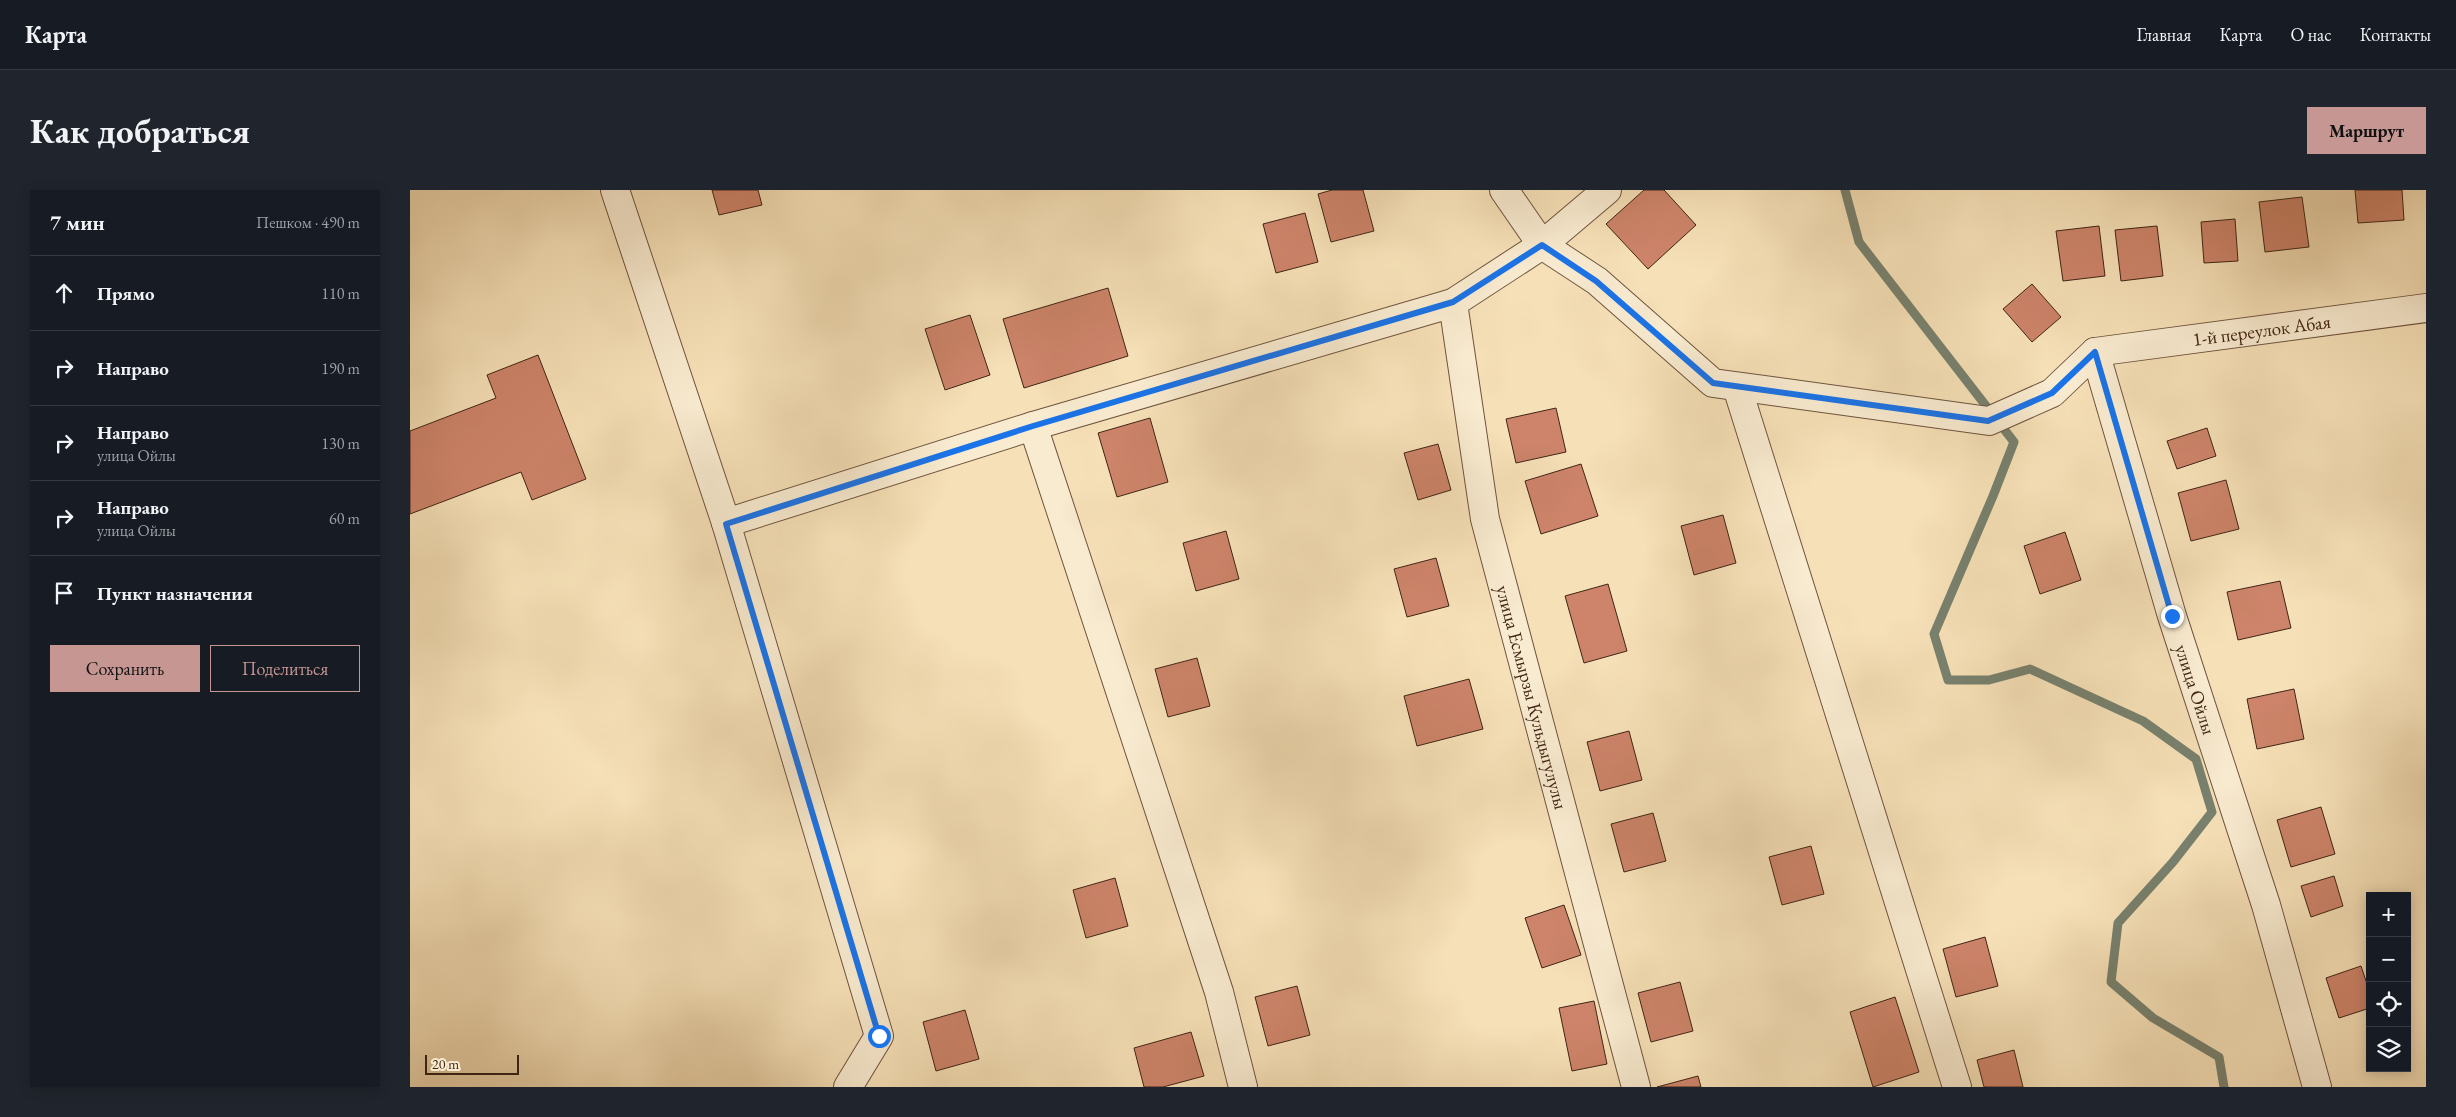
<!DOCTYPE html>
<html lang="ru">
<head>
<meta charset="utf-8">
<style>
  :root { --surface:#171b24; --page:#20242c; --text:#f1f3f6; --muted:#9ea1a6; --line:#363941; --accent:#c59692 }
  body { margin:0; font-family:"EB Garamond",serif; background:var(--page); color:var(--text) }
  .controls { position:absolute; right:15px; bottom:15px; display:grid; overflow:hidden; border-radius:0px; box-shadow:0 2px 12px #0003 }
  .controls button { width:45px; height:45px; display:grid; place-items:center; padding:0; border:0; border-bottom:1px solid var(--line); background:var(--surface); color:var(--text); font:25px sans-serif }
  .scale { position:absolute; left:15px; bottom:12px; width:94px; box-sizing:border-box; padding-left:5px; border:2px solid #402515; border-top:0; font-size:14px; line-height:18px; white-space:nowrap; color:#402515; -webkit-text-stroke:4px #f9ebd0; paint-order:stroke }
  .stop { position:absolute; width:15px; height:15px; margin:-11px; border:4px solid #1a73e8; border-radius:50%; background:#fff }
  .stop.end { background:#1a73e8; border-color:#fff; box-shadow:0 1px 5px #0008 }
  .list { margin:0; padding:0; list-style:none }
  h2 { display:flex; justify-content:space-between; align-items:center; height:65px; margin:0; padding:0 20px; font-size:21px }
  h2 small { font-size:16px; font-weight:400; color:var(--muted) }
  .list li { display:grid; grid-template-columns:32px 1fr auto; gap:15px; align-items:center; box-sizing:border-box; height:75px; padding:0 20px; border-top:1px solid var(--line) }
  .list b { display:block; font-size:19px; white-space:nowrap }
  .list p { margin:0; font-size:16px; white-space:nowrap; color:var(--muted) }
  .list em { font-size:16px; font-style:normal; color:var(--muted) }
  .actions { display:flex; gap:10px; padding:15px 20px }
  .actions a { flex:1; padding:11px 0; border:1px solid var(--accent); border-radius:0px; text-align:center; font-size:18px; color:var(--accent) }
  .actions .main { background:var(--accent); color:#111 }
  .icon { flex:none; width:28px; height:28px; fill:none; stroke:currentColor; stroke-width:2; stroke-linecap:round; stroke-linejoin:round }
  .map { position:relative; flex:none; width:2016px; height:897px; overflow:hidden; border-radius:0px }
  header { display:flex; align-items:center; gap:30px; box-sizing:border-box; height:70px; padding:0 25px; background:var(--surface); border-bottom:1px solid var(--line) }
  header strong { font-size:24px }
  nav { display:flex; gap:28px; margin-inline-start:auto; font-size:18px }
  .intro { display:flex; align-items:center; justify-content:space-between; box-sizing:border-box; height:120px; padding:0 30px }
  h1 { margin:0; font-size:35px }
  .button { padding:12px 22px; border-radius:0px; background:var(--accent); color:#111; font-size:18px; font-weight:700 }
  main { display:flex; gap:30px; padding:0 30px }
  aside { flex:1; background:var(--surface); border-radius:0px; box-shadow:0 2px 12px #0003 }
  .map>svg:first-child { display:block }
</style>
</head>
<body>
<header>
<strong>Карта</strong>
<nav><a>Главная</a><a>Карта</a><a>О нас</a><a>Контакты</a></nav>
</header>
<div class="intro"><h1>Как добраться</h1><a class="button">Маршрут</a></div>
<main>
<aside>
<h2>7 мин<small>Пешком · 490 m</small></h2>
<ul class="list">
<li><svg class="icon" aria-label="ahead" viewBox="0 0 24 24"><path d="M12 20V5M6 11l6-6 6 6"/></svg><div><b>Прямо</b></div><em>110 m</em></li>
<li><svg class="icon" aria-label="right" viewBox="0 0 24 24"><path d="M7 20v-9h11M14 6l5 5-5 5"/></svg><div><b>Направо</b></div><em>190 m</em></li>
<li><svg class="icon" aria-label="right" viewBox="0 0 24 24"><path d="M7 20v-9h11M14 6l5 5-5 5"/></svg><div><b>Направо</b><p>улица Ойлы</p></div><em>130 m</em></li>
<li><svg class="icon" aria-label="right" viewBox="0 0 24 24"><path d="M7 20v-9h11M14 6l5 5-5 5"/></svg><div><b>Направо</b><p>улица Ойлы</p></div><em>60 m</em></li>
<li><svg class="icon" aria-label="arrive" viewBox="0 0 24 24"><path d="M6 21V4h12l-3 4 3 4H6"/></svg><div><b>Пункт назначения</b></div></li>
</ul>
<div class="actions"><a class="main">Сохранить</a><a>Поделиться</a></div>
</aside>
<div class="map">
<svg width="2016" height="897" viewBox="0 0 2016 897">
  <rect width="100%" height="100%" fill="#f6e0b7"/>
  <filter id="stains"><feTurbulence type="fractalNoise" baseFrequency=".004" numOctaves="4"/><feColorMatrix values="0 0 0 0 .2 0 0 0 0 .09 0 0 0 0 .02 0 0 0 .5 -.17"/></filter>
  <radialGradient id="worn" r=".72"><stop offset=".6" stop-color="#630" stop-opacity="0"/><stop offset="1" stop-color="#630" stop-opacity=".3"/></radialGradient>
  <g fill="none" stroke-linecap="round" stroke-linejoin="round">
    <path stroke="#78816e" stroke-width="9" d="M1435,0l14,52 155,200 -21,54 -59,138 14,46h41l41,-11 113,52 53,38 16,53 -39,50 -55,61 -7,59 42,36 66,39 5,30"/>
  </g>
  <path fill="#cd846a" stroke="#402515" d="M302,0h46l4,15 -43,10z
    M922,0h31l11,41 -43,11 -13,-48z
    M1234,0h20l32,35 -48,44 -42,-45z
    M1945,0h47l2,30 -46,3z
    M1892,7l7,50 -44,5 -6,-50z
    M895,23l13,49 -42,11 -13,-49z
    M1825,29l3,42 -34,2 -3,-41z
    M1689,36l6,50 -42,5 -7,-50z
    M1747,36l6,50 -42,5 -6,-51z
    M1622,94l29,33 -29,25 -29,-33z
    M698,98l20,68 -104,32 -21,-69z
    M560,125l20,60 -45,15 -20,-61z
    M128,165l48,124 -54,21 -11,-28 -111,42v-83l86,-33 -9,-23z
    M1146,218l10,44 -50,11 -10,-44z
    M740,228l18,64 -51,15 -19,-64z
    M1797,238l9,28 -39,13 -10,-28z
    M1028,254l13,46 -33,10 -14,-47z
    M1171,274l17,52 -57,18 -16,-53z
    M1816,290l13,49 -48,12 -13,-48z
    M1313,325l13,48 -42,12 -13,-49z
    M816,341l13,48 -43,12 -13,-48z
    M1655,342l16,48 -41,14 -16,-48z
    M1026,368l13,48 -42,11 -13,-48z
    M1870,391l11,47 -53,12 -11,-48z
    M1198,394l19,67 -43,12 -19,-67z
    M787,468l13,48 -42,11 -13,-48z
    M1059,489l14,50 -66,17 -13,-50z
    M1884,499l10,50 -47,10 -10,-50z
    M1219,541l13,49 -42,11 -13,-49z
    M1911,617l14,47 -44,13 -14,-47z
    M1243,623l13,48 -42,11 -13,-48z
    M1401,656l13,48 -42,11 -13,-48z
    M1924,686l9,30 -32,11 -10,-31z
    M705,688l13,48 -42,12 -13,-48z
    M1154,715l17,50 -39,13 -17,-50z
    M1575,747l13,49 -42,11 -13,-48z
    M1951,776l9,27v15l-31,10 -13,-40z
    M1270,792l13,49 -42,11 -13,-49z
    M887,796l13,49 -42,11 -13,-49z
    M1485,807l24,75 -46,15 -23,-75z
    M1184,811l13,63 -35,7 -13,-63z
    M555,820l14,49 -43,12 -13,-49z
    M781,842l13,44 -41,11h-19l-10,-39z
    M1604,860l9,37h-39l-7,-27z
    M1288,886l3,11h-44z"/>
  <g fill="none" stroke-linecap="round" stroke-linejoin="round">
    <defs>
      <g id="minor">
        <path d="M205,0l111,333"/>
        <path id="s1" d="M1094,0l38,55 55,36 116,102 276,38 63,-28 43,-41 77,264 94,289 51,182"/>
        <path id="s2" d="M1197,0l-65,55 -89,58 32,216 151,568"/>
        <path id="s3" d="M1685,162l331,-44"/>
        <path d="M1327,197l220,700"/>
        <path d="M623,236l186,566 24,95"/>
        <path d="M438,897l31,-51 -153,-513 307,-97 420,-123"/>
      </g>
    </defs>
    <use href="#minor" stroke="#6e543e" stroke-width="30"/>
    <use href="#minor" stroke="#f9ebd0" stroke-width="28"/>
  </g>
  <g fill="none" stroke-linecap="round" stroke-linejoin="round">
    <path stroke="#1a73e8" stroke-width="6" d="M469,846l-153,-512 307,-98 420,-124 89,-57 54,36 117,102 275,38 64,-28 43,-41 77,264"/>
  </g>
  <g text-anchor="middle" stroke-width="5" stroke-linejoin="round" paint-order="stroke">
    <g font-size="19" fill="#402515" stroke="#f9ebd0">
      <text dy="7" stroke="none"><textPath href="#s3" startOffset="168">1-й переулок Абая</textPath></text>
      <text dy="7" stroke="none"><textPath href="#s1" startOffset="1046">улица Ойлы</textPath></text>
      <text dy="7" stroke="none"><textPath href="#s2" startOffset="594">улица Есмырзы Кульдыгулулы</textPath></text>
    </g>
  </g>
  <rect width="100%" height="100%" filter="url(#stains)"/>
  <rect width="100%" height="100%" fill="url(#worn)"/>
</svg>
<div class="controls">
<button>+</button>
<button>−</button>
<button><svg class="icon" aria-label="locate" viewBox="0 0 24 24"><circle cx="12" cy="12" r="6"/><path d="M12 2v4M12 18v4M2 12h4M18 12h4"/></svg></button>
<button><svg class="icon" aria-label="layers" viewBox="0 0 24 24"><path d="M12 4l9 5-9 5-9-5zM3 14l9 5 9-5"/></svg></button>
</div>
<div class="scale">20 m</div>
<div class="stop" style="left:469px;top:846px"></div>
<div class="stop end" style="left:1762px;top:426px"></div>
</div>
</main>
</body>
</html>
